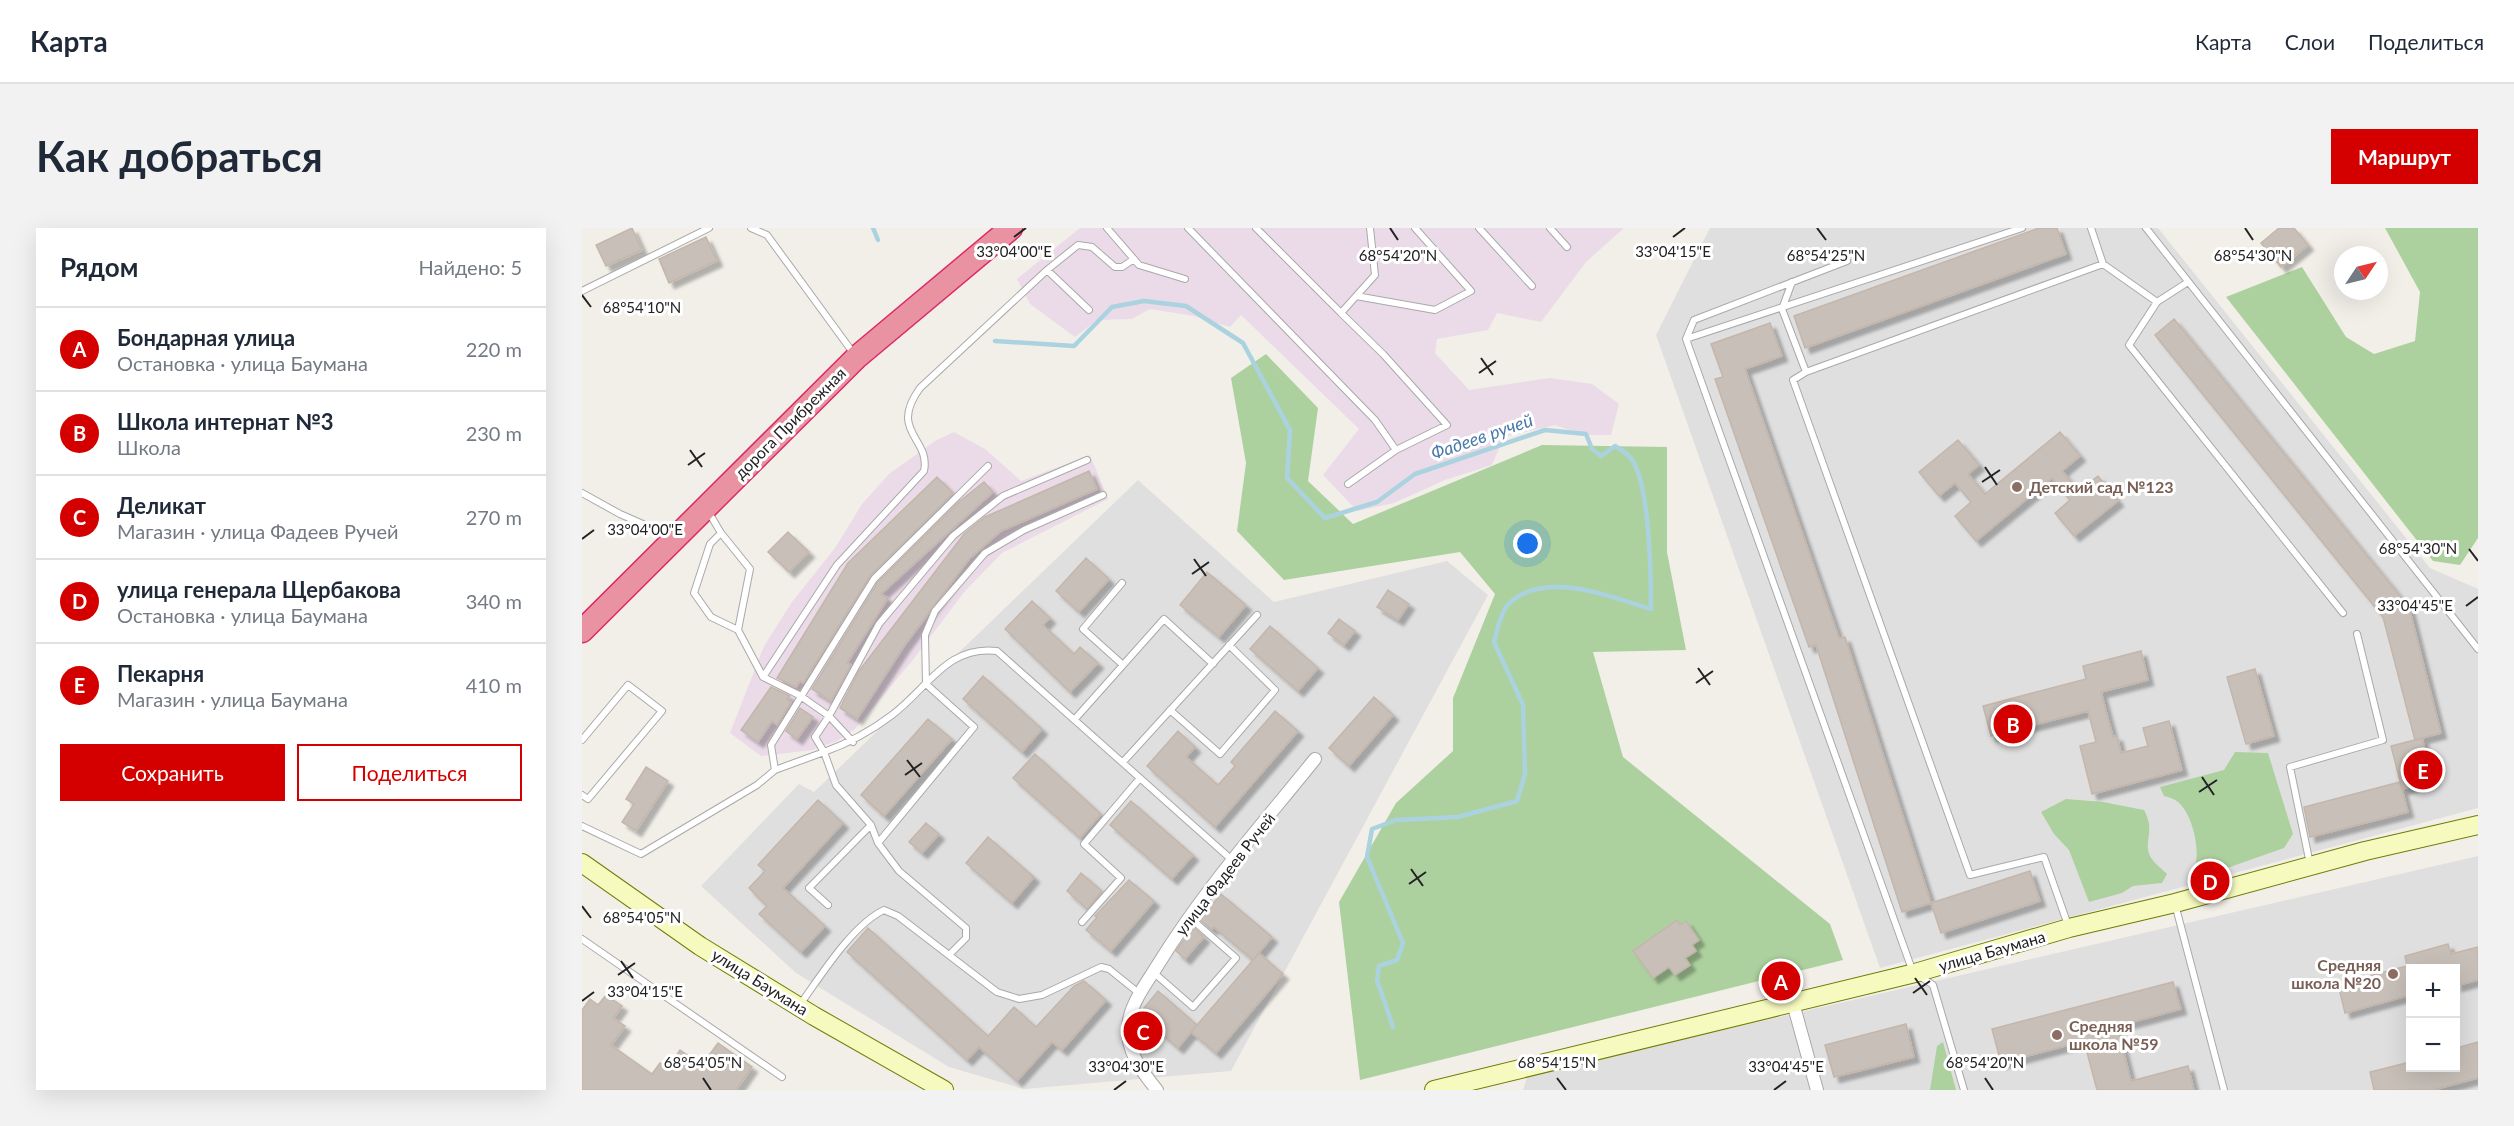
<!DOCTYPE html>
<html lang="ru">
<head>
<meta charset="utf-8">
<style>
  :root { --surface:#fff; --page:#f2f2f3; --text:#1f2937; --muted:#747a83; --line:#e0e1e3; --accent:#d40000 }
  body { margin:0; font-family:Lato,sans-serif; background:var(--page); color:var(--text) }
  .controls { position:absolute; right:18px; bottom:18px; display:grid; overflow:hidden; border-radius:0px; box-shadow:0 6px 24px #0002 }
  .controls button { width:54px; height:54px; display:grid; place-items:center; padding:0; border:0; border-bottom:2px solid var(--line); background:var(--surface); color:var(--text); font:30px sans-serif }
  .compass { position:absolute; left:1752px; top:18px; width:54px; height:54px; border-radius:50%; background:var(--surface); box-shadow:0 6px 24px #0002; rotate:55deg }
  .you { position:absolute; left:946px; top:316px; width:21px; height:21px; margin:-15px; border:4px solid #fff; border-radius:50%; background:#1a73e8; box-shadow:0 0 0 9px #1a73e833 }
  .badge { display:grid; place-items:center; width:39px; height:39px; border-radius:50%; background:var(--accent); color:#fff; font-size:20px; font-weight:700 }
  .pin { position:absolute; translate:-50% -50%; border:3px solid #fff; box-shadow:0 2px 6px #0006 }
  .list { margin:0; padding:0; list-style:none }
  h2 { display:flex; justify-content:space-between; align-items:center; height:78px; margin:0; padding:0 24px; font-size:26px }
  h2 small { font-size:20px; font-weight:400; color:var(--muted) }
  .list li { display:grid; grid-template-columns:39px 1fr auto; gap:18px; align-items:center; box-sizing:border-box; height:84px; padding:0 24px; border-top:2px solid var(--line) }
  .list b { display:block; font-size:22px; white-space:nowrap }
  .list p { margin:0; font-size:20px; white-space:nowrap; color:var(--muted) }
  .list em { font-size:20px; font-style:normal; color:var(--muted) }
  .actions { display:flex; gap:12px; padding:18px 24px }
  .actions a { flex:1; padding:14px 0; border:2px solid var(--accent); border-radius:0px; text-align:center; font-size:21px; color:var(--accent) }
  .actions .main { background:var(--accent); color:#fff }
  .map { position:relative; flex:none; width:1896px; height:862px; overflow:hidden; border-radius:0px }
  header { display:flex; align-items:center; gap:36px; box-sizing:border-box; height:84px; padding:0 30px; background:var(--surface); border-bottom:2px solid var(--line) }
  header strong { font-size:28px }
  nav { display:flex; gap:33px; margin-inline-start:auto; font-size:21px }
  .intro { display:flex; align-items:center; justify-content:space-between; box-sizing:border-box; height:144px; padding:0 36px }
  h1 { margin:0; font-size:42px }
  .button { padding:15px 27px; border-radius:0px; background:var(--accent); color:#fff; font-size:21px; font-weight:700 }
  main { display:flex; gap:36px; padding:0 36px }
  aside { flex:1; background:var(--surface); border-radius:0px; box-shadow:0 6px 24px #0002 }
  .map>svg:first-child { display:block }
</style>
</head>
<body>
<header>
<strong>Карта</strong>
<nav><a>Карта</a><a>Слои</a><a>Поделиться</a></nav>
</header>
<div class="intro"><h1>Как добраться</h1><a class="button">Маршрут</a></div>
<main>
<aside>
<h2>Рядом<small>Найдено: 5</small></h2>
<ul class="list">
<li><span class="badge">A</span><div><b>Бондарная улица</b><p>Остановка · улица Баумана</p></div><em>220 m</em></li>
<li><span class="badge">B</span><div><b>Школа интернат №3</b><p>Школа</p></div><em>230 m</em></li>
<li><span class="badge">C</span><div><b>Деликат</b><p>Магазин · улица Фадеев Ручей</p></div><em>270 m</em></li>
<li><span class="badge">D</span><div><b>улица генерала Щербакова</b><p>Остановка · улица Баумана</p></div><em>340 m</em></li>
<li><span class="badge">E</span><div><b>Пекарня</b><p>Магазин · улица Баумана</p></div><em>410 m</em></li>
</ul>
<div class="actions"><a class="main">Сохранить</a><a>Поделиться</a></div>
</aside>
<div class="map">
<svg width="1896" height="862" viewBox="0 0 1896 862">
  <defs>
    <filter id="shadow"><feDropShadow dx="5.5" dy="5.5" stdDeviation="1.5" flood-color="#0004"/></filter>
  </defs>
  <rect width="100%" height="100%" fill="#f2efe9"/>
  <path fill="#e0dfdf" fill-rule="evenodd" d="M1128,0h448l272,340 48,21v219l-598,160 -224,-633z
    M556,252l136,122 173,-41 41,34 -257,476 -207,18 -75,-22 -153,-94 -95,-87 98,-102 15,8z
    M1896,628v234h-955l5,-15zM1828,740h46v100h-46z"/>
  <path fill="#ebdbe8" d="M498,0h544l-38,34 -45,60 -44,-9 -9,17 -51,9 -2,14 34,37 81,-12 42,6 27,20 -8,31h-27l-29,-10 -51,12 -12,28 -47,15 -51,23 -37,8 -34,-36 36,-46 -118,-114 -11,12 -36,-11 -44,-7 -18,10 -35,1 -22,17 -45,-33 -13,-25z
    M372,204l31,17 36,32 69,-26 18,44 -106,54 -37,38 -53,70 -57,68 -18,12 -25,9 -51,6 -31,-23 34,-87 28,-44 43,-54 27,-44 27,-30 46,-33z"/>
  <path fill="#add19e" d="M1803,0h93v310l-18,27 -27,-4 -207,-264 76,-30 44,70 28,17 41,-13 5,-49z
    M684,126l52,54 -10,73 45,43 189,-79 125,2v105l19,98 -93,2 30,105 207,167 13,36 -483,120 -21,-178 57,-99 57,-52v-53l42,-104 -35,-42 -176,28 -47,-49 9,-68 -15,-85z
    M1653,524l33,1 25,81 -9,14 -54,19 -26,5 -8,-10c3,-17 -4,-48 -18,-60 -3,-3 -10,-5 -14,-6l-4,-9 64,-17z
    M1484,571l37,3 41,8c12,22 -1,30 6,46 3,6 12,13 17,18l-5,9 -29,3 -11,7 -33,9 -20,-52 -15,-16 -13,-22z
    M1361,814l13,48h-26l7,-44z"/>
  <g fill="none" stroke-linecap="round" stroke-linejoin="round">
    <path stroke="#aad3df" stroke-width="4.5" d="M291,0l5,12
      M413,113l79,5 38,-39 32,-6 42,5 57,37 47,87 -3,48 38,40 52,-16 38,-28 130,-44 41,4 6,15 9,7 14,-10c5,3 11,7 15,11 20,23 21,120 21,152 -41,-12 -111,-42 -145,-2 -6,8 -9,25 -12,35l29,63 2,69 -8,27 -59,16 -62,3 -24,9 -5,28 36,86 -6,17 -18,6 -2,14 16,47"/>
  </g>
  <path fill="#c7bfb8" stroke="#c4b6ab" stroke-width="1.5" filter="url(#shadow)" d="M50,0l10,22 -36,16 -10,-21z
    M1457,0h18l9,26 -261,94 -11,-32z
    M1697,0h15l14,17 -27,22 -20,-24z
    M124,9l11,24 -48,22 -10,-24z
    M1592,91l235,288 32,126 -26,7 -32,-123 -228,-282z
    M1188,95l12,33 -37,13 94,269 6,-1 86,266 -29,9 -86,-267 -7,2 -94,-268 8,-2 -12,-33z
    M1478,204l20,24 -18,15 17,20 19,-15 20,25 -44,35 -19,-23 15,-13 -18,-22 -76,63 -21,-25 16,-14 -16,-19 -16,13 -20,-24 39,-32 21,25 -11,9 17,20z
    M507,243l8,18 -96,42 -32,28 -65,87 -47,73 -17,-11 19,-37 105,-137 21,-17z
    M355,249l16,16 -83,83 -67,107 -3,-2 -4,6 -19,-9 71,-115z
    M402,254l9,10 -112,102 7,4 -41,65 4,2 -20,36 -19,-12 66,-107 82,-81z
    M206,304l21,20 -20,20 -21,-20z
    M504,330l23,21 -30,33 -23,-21z
    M625,344l39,33 -27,32 -39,-32z
    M806,362l21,14 -11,16 -21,-13z
    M450,373l18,17 -7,7 31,29 6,-7 18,16 -28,29 -65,-63z
    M757,391l16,12 -11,14 -16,-12z
    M688,398l48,42 -20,23 -48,-42z
    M1559,423l7,29 -47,12 12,45 4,-1 4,17 27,-7 -5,-18 26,-7 13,49 -90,24 -12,-48 16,-4 -8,-31 -97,25 -8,-30 103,-27 -3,-13z
    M1673,441l19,67 -28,8 -19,-67z
    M401,448l59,53 -20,23 -59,-53z
    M189,459l19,9 -3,3 4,3 -14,23 -5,-4 -14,21 -17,-12z
    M792,469l19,18 -44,51 -20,-18z
    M218,480l13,9 -16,22 -11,-8z
    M693,483l23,20 -83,96 -68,-61 31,-35 17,16 -9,10 32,28 17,-19 -4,-4z
    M346,491l24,20 -68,77 -23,-21z
    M1840,510l11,42 -31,9 -11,-43z
    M453,526l66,60 -21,24 -67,-60z
    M64,539l22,14 -32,50 -14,-9 12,-18 -8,-5z
    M1818,554l8,30 -98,25 -6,-30z
    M236,572l25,23 -60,65 42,38 -24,26 -42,-38 8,-8 -18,-18 16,-17 -7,-6z
    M549,573l62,54 -21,24 -62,-54z
    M344,595l13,11 -17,19 -13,-11z
    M406,609l46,40 -22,26 -46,-40z
    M1448,643l10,30 -99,32 -10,-30z
    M499,645l21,18 -15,18 -20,-18z
    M547,652l25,21 -43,50 -25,-21 11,-13 -2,-1z
    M639,666l51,43 -19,23 -39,-33 -3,2 -11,-9z
    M1095,692l3,5 6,-4 13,19 -7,5 4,6 -11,7 5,7 -15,10 -6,-8 -16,11 -20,-27z
    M611,699l11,10 -19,22 -9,-8z
    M286,700l120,108 26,-29 22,20 38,-41 10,-5 22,19 -44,50 -10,-8 -35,39 -38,-34 -12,13 -120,-108z
    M1866,716l3,10 27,-7v33l-22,6v-17h-46v26l-65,18 -7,-29 69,-18 -2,-10z
    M677,725l24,21 -67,79 -25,-21z
    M1591,754l8,27 -64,17 14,55 57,-15 6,24h-97l-13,-49 -83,22 -9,-34z
    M576,763l39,34 -19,23 -39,-34z
    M24,767l16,11 -9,12 12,8 -14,19 41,29 8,-11 8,5 12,-18 22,15 16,-22 34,24 -16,23h-154v-80l8,-11 8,6z
    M1324,796l8,33 -80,20 -9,-32z
    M1896,814v36l-45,12h-59l-4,-18 40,-10v6h46v-20z"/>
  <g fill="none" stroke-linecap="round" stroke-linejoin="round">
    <defs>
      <path id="lane" d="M169,0l16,7 87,119
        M525,0l32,37 46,14
        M606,0l187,192 21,30 -48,34
        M674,0l85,85 34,-38 -5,-47
        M897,0l53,58
        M968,0l17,19
        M1509,0l12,36
        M1564,0l332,421
        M1265,33l-153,59 -8,19 224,625 5,9 18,12 31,105
        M465,42l42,40
        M1210,54l-10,27 24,63 -13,8 177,495 74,-18 24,68
        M1606,54l-31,20 -28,43 214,268
        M0,63l127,-63
        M774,68l79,14 36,-19 -56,-63
        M759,85l42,41 64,71 -51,25
        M1104,111l336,-111
        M1224,144l297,-108 54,38
        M0,265l38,21 50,22
        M126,283l13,22 29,36 -12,61
        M139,305l-11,11 -16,49 17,24 27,13 25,47 36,18 30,21 24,26
        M540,355l-39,46 40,36
        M181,449l74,-112 87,-94c7,-33 -36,-39 -4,-83l127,-118 31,-25 14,2 23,20h7l12,-8
        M588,482l50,44 55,-64 -46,-45
        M493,491l89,-100 49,45
        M0,512l46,-55 34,26 -74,88 -6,-4
        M541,534l134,-147
        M193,542l-4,-25 103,-166 114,-113
        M0,598l59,28 116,-69 18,-15 49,-18 -9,-15 14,-21 50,-92 74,-88 50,-40 84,-36
        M296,615l96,-116 -48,-43 -1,-49 10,-24 50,-58 39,-23 79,-35
        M1728,636l-20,-97 93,-27 -26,-106
        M1593,676l49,186
        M246,677l-19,-17 62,-63
        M500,694l39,-44 -37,-34 56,-66
        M0,711l200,138
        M367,727l17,-17v-10l-67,-57 -21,-28 -7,-18 -35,-40 -12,-33c25,-9 47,-21 68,-37 36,-27 55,-70 105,-64l235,209
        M571,744l40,35 43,-49 -48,-42
        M217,778c21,-29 53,-81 85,-96l14,6 99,76 22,7 23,-4 59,-28 8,2 31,25"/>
      <path id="street" d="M1211,775l24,87
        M575,862c-16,-19 -34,-44 -28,-70 4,-20 19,-39 30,-57 45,-73 102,-137 156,-204"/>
      <path id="secondary" d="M0,635l118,83 114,70 130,74
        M852,862l481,-117 154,-45 106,-25 190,-52 113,-26"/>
      <path id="highway" d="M0,403l275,-274 154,-129"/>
    </defs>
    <use href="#lane" stroke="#a9a9a9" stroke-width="8"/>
    <use href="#street" stroke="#a9a9a9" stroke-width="14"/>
    <use href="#secondary" stroke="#707d05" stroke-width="20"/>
    <use href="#highway" stroke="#dc2a67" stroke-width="25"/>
    <use href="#lane" stroke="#fff" stroke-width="6"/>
    <use href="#street" stroke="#fff" stroke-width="12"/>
    <use href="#secondary" stroke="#f7fabf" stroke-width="18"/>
    <use href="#highway" stroke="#e892a2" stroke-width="22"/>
  </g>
  <path fill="none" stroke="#222" stroke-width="2" d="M808,0l8,12M1235,0l9,12M1663,0l8,12M432,9l12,-9M1091,9l12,-9M0,67l9,12M899,130l12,17M897,145l17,-12M108,222l12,17M106,237l17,-12M1403,239l12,18M1400,254l18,-12M0,311l12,-9M1887,321l9,12M612,331l12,17M610,346l17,-12M1884,378l12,-9M1116,440l12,17M1114,455l17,-12M325,532l13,17M323,547l17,-12M1620,549l12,18M1617,564l18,-12M829,641l12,17M827,656l17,-12M0,678l9,12M39,733l12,17M36,747l17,-12M1333,750l12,17M1331,765l17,-12M0,773l12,-9M121,850l8,12M975,850l9,12M1403,850l8,12M532,862l12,-9M1192,862l12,-9"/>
  <g fill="#8d6e63" stroke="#fff" stroke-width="2">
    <circle cx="1435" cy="259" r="6"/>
    <circle cx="1811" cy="746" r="6"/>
    <circle cx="1475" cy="807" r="6"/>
  </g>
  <g text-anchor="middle" stroke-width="6" stroke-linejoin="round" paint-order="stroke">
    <g font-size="16" fill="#222" stroke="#fff">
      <text transform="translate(208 195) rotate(-45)" y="6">дорога Прибрежная</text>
      <text transform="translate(643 646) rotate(-52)" y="6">улица Фадеев Ручей</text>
      <text transform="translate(1410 723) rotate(-16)" y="6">улица Баумана</text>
      <text transform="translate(178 754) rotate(32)" y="6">улица Баумана</text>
    </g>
    <g font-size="16" font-weight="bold" fill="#785e54" stroke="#fff" text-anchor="start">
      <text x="1447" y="265">Детский сад №123</text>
      <text x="1799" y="743" text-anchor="end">Средняя<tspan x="1799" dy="18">школа №20</tspan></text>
      <text x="1487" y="804">Средняя<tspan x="1487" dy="18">школа №59</tspan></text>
    </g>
    <g font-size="18" font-style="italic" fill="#4a7aab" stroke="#fff">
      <text transform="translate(900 209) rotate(-19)" y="6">Фадеев ручей</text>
    </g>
  </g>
  <g font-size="15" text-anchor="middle" fill="#222" stroke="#fff" stroke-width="6" stroke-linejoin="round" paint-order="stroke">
    <text x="1091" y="29">33°04'15"E</text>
    <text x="432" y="29">33°04'00"E</text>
    <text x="816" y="33">68°54'20"N</text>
    <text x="1244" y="33">68°54'25"N</text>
    <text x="1671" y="33">68°54'30"N</text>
    <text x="60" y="85">68°54'10"N</text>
    <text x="63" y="307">33°04'00"E</text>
    <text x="1836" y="326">68°54'30"N</text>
    <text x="1833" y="383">33°04'45"E</text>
    <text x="60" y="695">68°54'05"N</text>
    <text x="63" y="769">33°04'15"E</text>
    <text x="121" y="840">68°54'05"N</text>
    <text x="975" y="840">68°54'15"N</text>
    <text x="1403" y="840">68°54'20"N</text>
    <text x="544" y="844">33°04'30"E</text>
    <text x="1204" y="844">33°04'45"E</text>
  </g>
</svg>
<div class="controls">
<button>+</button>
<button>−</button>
</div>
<svg class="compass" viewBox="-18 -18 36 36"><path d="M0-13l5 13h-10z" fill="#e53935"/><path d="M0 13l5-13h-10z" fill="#747a83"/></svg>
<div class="you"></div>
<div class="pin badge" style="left:1199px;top:753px">A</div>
<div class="pin badge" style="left:1431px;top:496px">B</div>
<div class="pin badge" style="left:561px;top:803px">C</div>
<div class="pin badge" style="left:1628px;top:653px">D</div>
<div class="pin badge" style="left:1841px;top:542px">E</div>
</div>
</main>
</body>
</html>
